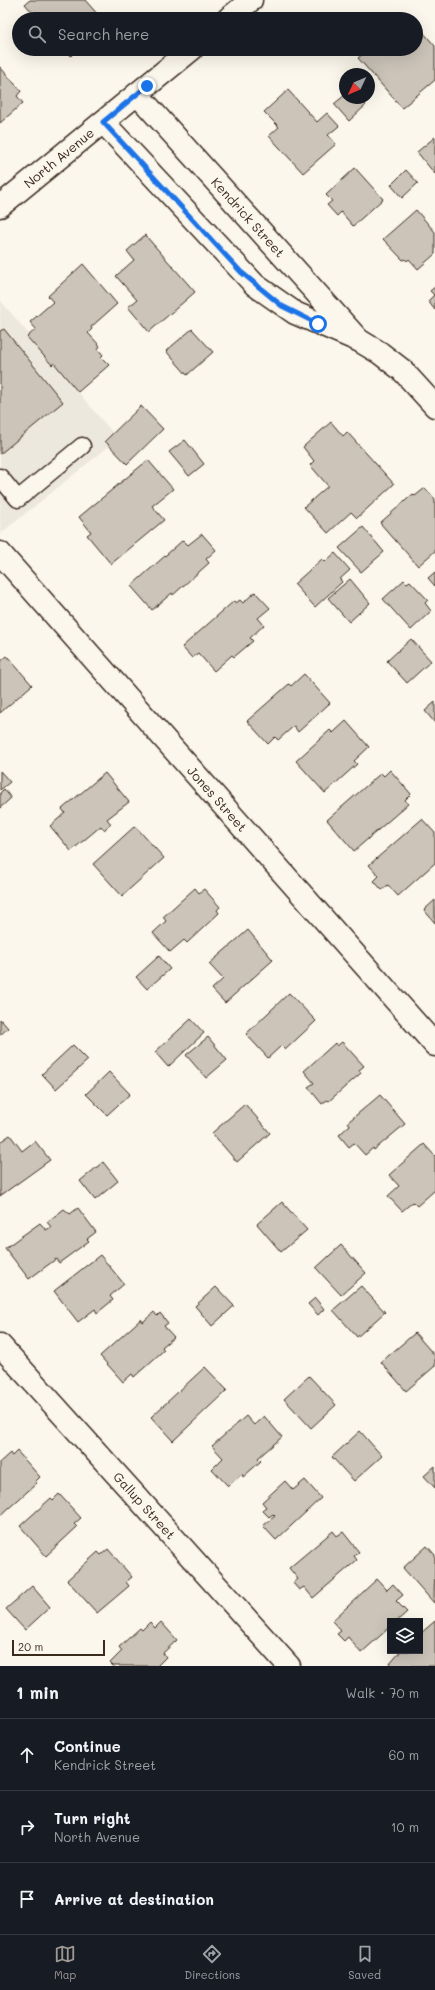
<!DOCTYPE html>
<html lang="en">
<head>
<meta charset="utf-8">
<style>
  :root { --surface:#171b24; --page:#242831; --text:#f1f3f6; --muted:#9ea1a6; --line:#363941; --accent:#9f9995 }
  body { margin:0; font-family:Mali,sans-serif; background:var(--page); color:var(--text) }
  .controls { position:absolute; right:12px; bottom:12px; display:grid; overflow:hidden; border-radius:0px; box-shadow:0 4px 16px #0002 }
  .controls button { width:36px; height:36px; display:grid; place-items:center; padding:0; border:0; border-bottom:1px solid var(--line); background:var(--surface); color:var(--text); font:20px sans-serif }
  .compass { position:absolute; left:339px; top:68px; width:36px; height:36px; border-radius:50%; background:var(--surface); box-shadow:0 4px 16px #0002; rotate:226deg }
  .scale { position:absolute; left:12px; bottom:10px; width:93px; box-sizing:border-box; padding-left:4px; border:2px solid #3b2a1e; border-top:0; font-size:11px; line-height:14px; white-space:nowrap; color:#3b2a1e; -webkit-text-stroke:3px #fbf7ec; paint-order:stroke }
  .stop { position:absolute; width:12px; height:12px; margin:-9px; border:3px solid #1a73e8; border-radius:50%; background:#fff }
  .stop.end { background:#1a73e8; border-color:#fff; box-shadow:0 1px 4px #0008 }
  .list { margin:0; padding:0; list-style:none }
  h2 { display:flex; justify-content:space-between; align-items:center; height:52px; margin:0; padding:0 16px; font-size:17px }
  h2 small { font-size:13px; font-weight:400; color:var(--muted) }
  .list li { display:grid; grid-template-columns:26px 1fr auto; gap:12px; align-items:center; box-sizing:border-box; height:72px; padding:0 16px; border-top:1px solid var(--line) }
  .list b { display:block; font-size:15px; white-space:nowrap }
  .list p { margin:0; font-size:13px; white-space:nowrap; color:var(--muted) }
  .list em { font-size:13px; font-style:normal; color:var(--muted) }
  .icon { flex:none; width:22px; height:22px; fill:none; stroke:currentColor; stroke-width:2; stroke-linecap:round; stroke-linejoin:round }
  .map { position:relative; flex:none; width:435px; height:1666px; overflow:hidden }
  .search { position:absolute; background:var(--surface); box-shadow:0 4px 16px #0002; left:12px; right:12px; top:12px; height:44px; display:flex; align-items:center; gap:10px; box-sizing:border-box; padding:0 14px; border-radius:22px; color:var(--muted); font-size:15px }
  .sheet { height:268px; background:var(--surface) }
  nav { display:flex; justify-content:space-around; align-items:center; box-sizing:border-box; height:56px; border-top:1px solid var(--line); background:var(--surface); font-size:11px; color:var(--muted) }
  nav a { display:grid; justify-items:center; gap:2px }
  nav .on { color:var(--accent) }
  .map>svg:first-child { display:block }
</style>
</head>
<body>
<div class="map">
<svg width="435" height="1666" viewBox="0 0 435 1666">
  <rect width="100%" height="100%" fill="#fbf7ec"/>
  <filter id="ink" filterUnits="userSpaceOnUse"><feTurbulence type="fractalNoise" baseFrequency=".025" numOctaves="2"/><feDisplacementMap in="SourceGraphic" scale="8" xChannelSelector="R" yChannelSelector="G"/><feConvolveMatrix kernelMatrix="1 2 1 2 8 2 1 2 1" color-interpolation-filters="sRGB"/></filter>
  <g filter="url(#ink)">
    <path fill="#ede8dd" d="M0,300l118,139 -118,95z"/>
    <path fill="#ccc4b9" stroke="#3b2a1e" d="M30,0h55l14,16 -4,3h-57l-13,-15z
      M416,24l19,22v34l-33,28 -44,-50 11,-9h47z
      M65,49h13l-7,7z
      M0,67l21,24 -4,5 6,7 -23,20z
      M288,90l29,32 10,-9 12,13 -11,9 8,9 -33,29 -34,-37 10,-9 -15,-15z
      M345,95v3h15l6,7 -17,16 -15,-17z
      M435,137v37l-18,-22z
      M355,168l28,31 -30,27 -12,-14 -4,4 -10,-11 5,-4 -6,-6z
      M406,170l12,13 -16,15 -11,-13z
      M416,210l19,22v22l-17,15 -9,-10 -2,2 -2,-2 -2,1 -20,-21z
      M145,235l50,57 -46,40 -21,-25 9,-7 -21,-24 18,-16 -7,-9z
      M83,264l34,40 -26,23 1,2 -4,4 12,13 -2,3 5,6 -2,2 8,8 -31,27 -24,-29 -2,2 -25,-28 9,-8 -6,-7 23,-20 -5,-6z
      M435,287v23l-7,-9 6,-6 -4,-4z
      M4,329l59,73 -63,52v-123z
      M192,329l21,23 -26,23 -21,-24z
      M141,406l22,23 -36,35 -22,-23z
      M331,422l12,14 4,-4 47,52 -37,34 -6,-6 -23,21 -24,-26 24,-21 -18,-21 4,-4 -11,-14z
      M185,440l19,24 -15,12 -20,-24z
      M148,460l25,29 -21,17 12,14 -53,44 -24,-29 4,-3 -12,-15z
      M425,488l10,11v52l-17,15 -38,-43 33,-29 2,2z
      M363,527l21,25 -23,20 -22,-24z
      M202,534l14,16 -10,9 3,4 -36,32 -1,-2 -20,17 -21,-24 52,-46 5,5z
      M335,553l15,17 -10,9 2,3 -27,25 -21,-23 28,-25 3,3z
      M435,572v14l-7,-8z
      M350,579l20,24 -21,19 -21,-24z
      M404,580l3,3 3,-2 18,19 -3,3 6,8 -20,19 -28,-31z
      M255,592l15,16 -12,10 6,7 -14,13 3,3 -19,16 -2,-2 -18,16 -16,-18 -6,5 -10,-11 52,-46 2,2 4,-3 3,3z
      M411,639l20,22 -24,22 -20,-22z
      M7,656l25,29 -32,28v-51z
      M304,674l26,29 -32,29 -4,-6 -16,14 -3,-3 -7,7 -21,-23 42,-37 2,2z
      M435,702v21l-10,-12z
      M346,721l23,26 -15,14 3,3 -32,29 -29,-32 34,-31 3,3z
      M390,770l21,24 -6,6 3,4 -54,47 -27,-31 54,-47 3,3z
      M0,771l10,11 -10,8z
      M105,773l24,29 -22,17 4,5 -7,6 -3,-4 -30,25 -21,-25 15,-13 -3,-4z
      M4,789l7,9 -11,10v-15z
      M422,819l13,14v30l-37,33 -10,-11 -6,5 -8,-9 5,-5 -10,-11z
      M135,826l29,32 -42,38 -29,-32z
      M195,888l4,5 5,-4 16,18 -3,3 2,3 -32,30 -3,-3 -14,12 -17,-19 13,-12 -3,-4z
      M435,900v23l-11,-13z
      M248,930l25,30 -48,43 -13,-14 11,-10 -14,-15z
      M159,956l11,13 -23,20 -11,-12z
      M289,993l27,28 -31,29 -4,-4 -13,12 -22,-24z
      M0,1019l8,9 -8,7z
      M191,1019l13,14 -36,34 -13,-15z
      M208,1037l19,23 -21,18 -20,-23z
      M342,1042l22,24 -5,4 2,3 -32,28 -2,-1 -5,4 -14,-17 6,-4 -10,-12 31,-28 2,3z
      M73,1045l15,15 -32,29 -14,-15z
      M109,1072l21,22 -23,21 -21,-21z
      M380,1095l25,29 -31,26 -1,-2 -8,7 -11,-12 -5,4 -10,-12 11,-10 -2,-3z
      M245,1104l25,29 -33,29 -25,-29z
      M10,1135l12,16 13,-10 15,19 -50,36v-54z
      M424,1144l11,12v34l-18,16 -4,-4 -11,9 -14,-15 11,-10 -10,-11z
      M103,1162l15,19 -23,19 -15,-19z
      M282,1202l25,28 -26,22 -24,-28z
      M78,1208l18,24 -9,7 2,2 -30,22 -3,-4 -27,20 -24,-31 35,-25 6,7 5,-3 -4,-5 17,-13 6,5z
      M341,1245l25,28 -25,22 -25,-27z
      M100,1255l24,29 -14,12 3,4 -16,13 -2,-4 -17,13 -24,-31z
      M361,1286l24,26 -28,25 -24,-27z
      M216,1287l18,19 -22,20 -17,-20z
      M315,1298l9,11 -6,6 -10,-11z
      M154,1312l3,4 3,-3 8,10 -4,3 10,11 -12,10 2,3 -30,27 -2,-3 -9,8 -23,-26 41,-37 2,3z
      M415,1333l20,23v10l-29,25 -25,-29z
      M205,1367l22,23 -54,51 -22,-24z
      M309,1376l27,29 -25,23 -27,-29z
      M246,1416l8,9 10,-9 18,21 -24,21 3,3 -18,16 -1,-3 -14,12 -16,-17 11,-11 -11,-12z
      M360,1431l22,25 -28,25 -22,-24z
      M17,1451l23,26 -5,5 2,1 -37,33v-54l10,-9 2,3z
      M435,1466v22l-11,-12z
      M305,1480l16,18 -45,42 -13,-14 12,-10 -2,-2 -4,3 -7,-7 4,-3 -4,-5 23,-21 8,9z
      M59,1494l22,24 -7,6 3,3 -31,29 -26,-30 31,-28 2,2z
      M333,1531l4,5 6,-4 16,20 -5,4 3,4 -44,38 -9,-11 -5,3 -6,-7 5,-4 -9,-11z
      M427,1546l8,9 -1,48 -31,-35z
      M108,1549l24,28 -6,5 3,4 -32,27 -30,-33 31,-28 3,3z
      M377,1579l10,11 6,-6 10,11 -7,6 11,11 -10,9h-7v6l-29,26 -13,-16 -4,4 -7,-7 4,-3 -9,-10z
      M32,1586l18,21 -25,23 -19,-21z
      M435,1621v45h-47l13,-15h19v-17z
      M150,1622l5,6 6,-6 16,18 -14,13 3,4 -9,9h-44l-3,-3 12,-12 -3,-4 21,-19 2,2z"/>
    <g fill="none" stroke-linecap="round" stroke-linejoin="round">
      <defs>
        <path id="service" d="M0,477l18,22 64,-53"/>
        <g id="minor">
          <path id="s1" d="M137,94l219,243"/>
          <path d="M103,122l152,163 40,28 65,28 20,12 22,17 33,36"/>
          <path id="s2" d="M0,553l435,492"/>
          <path id="s3" d="M0,1345l289,321"/>
        </g>
        <g id="secondary">
          <path d="M228,19l23,-19"/>
          <path id="s4" d="M0,206l192,-157"/>
        </g>
      </defs>
      <use href="#service" stroke="#3b2a1e" stroke-width="19"/>
      <use href="#minor" stroke="#3b2a1e" stroke-width="25"/>
      <use href="#secondary" stroke="#3b2a1e" stroke-width="25"/>
      <use href="#service" stroke="#fbf7ec" stroke-width="16"/>
      <use href="#minor" stroke="#fbf7ec" stroke-width="22"/>
      <use href="#secondary" stroke="#fbf7ec" stroke-width="22"/>
    </g>
  </g>
  <g fill="none" stroke-linecap="round" stroke-linejoin="round" filter="url(#ink)">
    <path stroke="#1a73e8" stroke-width="5" d="M147,86l-44,36 138,150 41,34 36,18"/>
  </g>
  <g text-anchor="middle" stroke-width="3.5" stroke-linejoin="round" paint-order="stroke">
    <g font-size="13" fill="#3b2a1e" stroke="#fbf7ec">
      <text dy="5" stroke="none"><textPath href="#s4" startOffset="76">North Avenue</textPath></text>
      <text dy="5" stroke="none"><textPath href="#s1" startOffset="166">Kendrick Street</textPath></text>
      <text dy="5" stroke="none"><textPath href="#s2" startOffset="328">Jones Street</textPath></text>
      <text dy="5" stroke="none"><textPath href="#s3" startOffset="216">Gallup Street</textPath></text>
    </g>
  </g>
</svg>
<div class="controls">
<button><svg class="icon" aria-label="layers" viewBox="0 0 24 24"><path d="M12 4l9 5-9 5-9-5zM3 14l9 5 9-5"/></svg></button>
</div>
<svg class="compass" viewBox="-18 -18 36 36"><path d="M0-13l5 13h-10z" fill="#e53935"/><path d="M0 13l5-13h-10z" fill="#9ea1a6"/></svg>
<div class="scale">20 m</div>
<div class="stop" style="left:318px;top:324px"></div>
<div class="stop end" style="left:147px;top:86px"></div>
<div class="search"><svg class="icon" aria-label="search" viewBox="0 0 24 24"><circle cx="10" cy="10" r="6"/><path d="M15 15l6 6"/></svg>Search here</div>
</div>
<section class="sheet">
<h2>1 min<small>Walk · 70 m</small></h2>
<ul class="list">
<li><svg class="icon" aria-label="ahead" viewBox="0 0 24 24"><path d="M12 20V5M6 11l6-6 6 6"/></svg><div><b>Continue</b><p>Kendrick Street</p></div><em>60 m</em></li>
<li><svg class="icon" aria-label="right" viewBox="0 0 24 24"><path d="M7 20v-9h11M14 6l5 5-5 5"/></svg><div><b>Turn right</b><p>North Avenue</p></div><em>10 m</em></li>
<li><svg class="icon" aria-label="arrive" viewBox="0 0 24 24"><path d="M6 21V4h12l-3 4 3 4H6"/></svg><div><b>Arrive at destination</b></div></li>
</ul>
</section>
<nav>
<a class="on"><svg class="icon" aria-label="map" viewBox="0 0 24 24"><path d="M3 6l6-2 6 2 6-2v14l-6 2-6-2-6 2zM9 4v14M15 6v14"/></svg>Map</a>
<a><svg class="icon" aria-label="directions" viewBox="0 0 24 24"><path d="M12 3l9 9-9 9-9-9zM9 14v-3h6M13 9l2 2-2 2"/></svg>Directions</a>
<a><svg class="icon" aria-label="saved" viewBox="0 0 24 24"><path d="M7 4h10v16l-5-4-5 4z"/></svg>Saved</a>
</nav>
</body>
</html>
